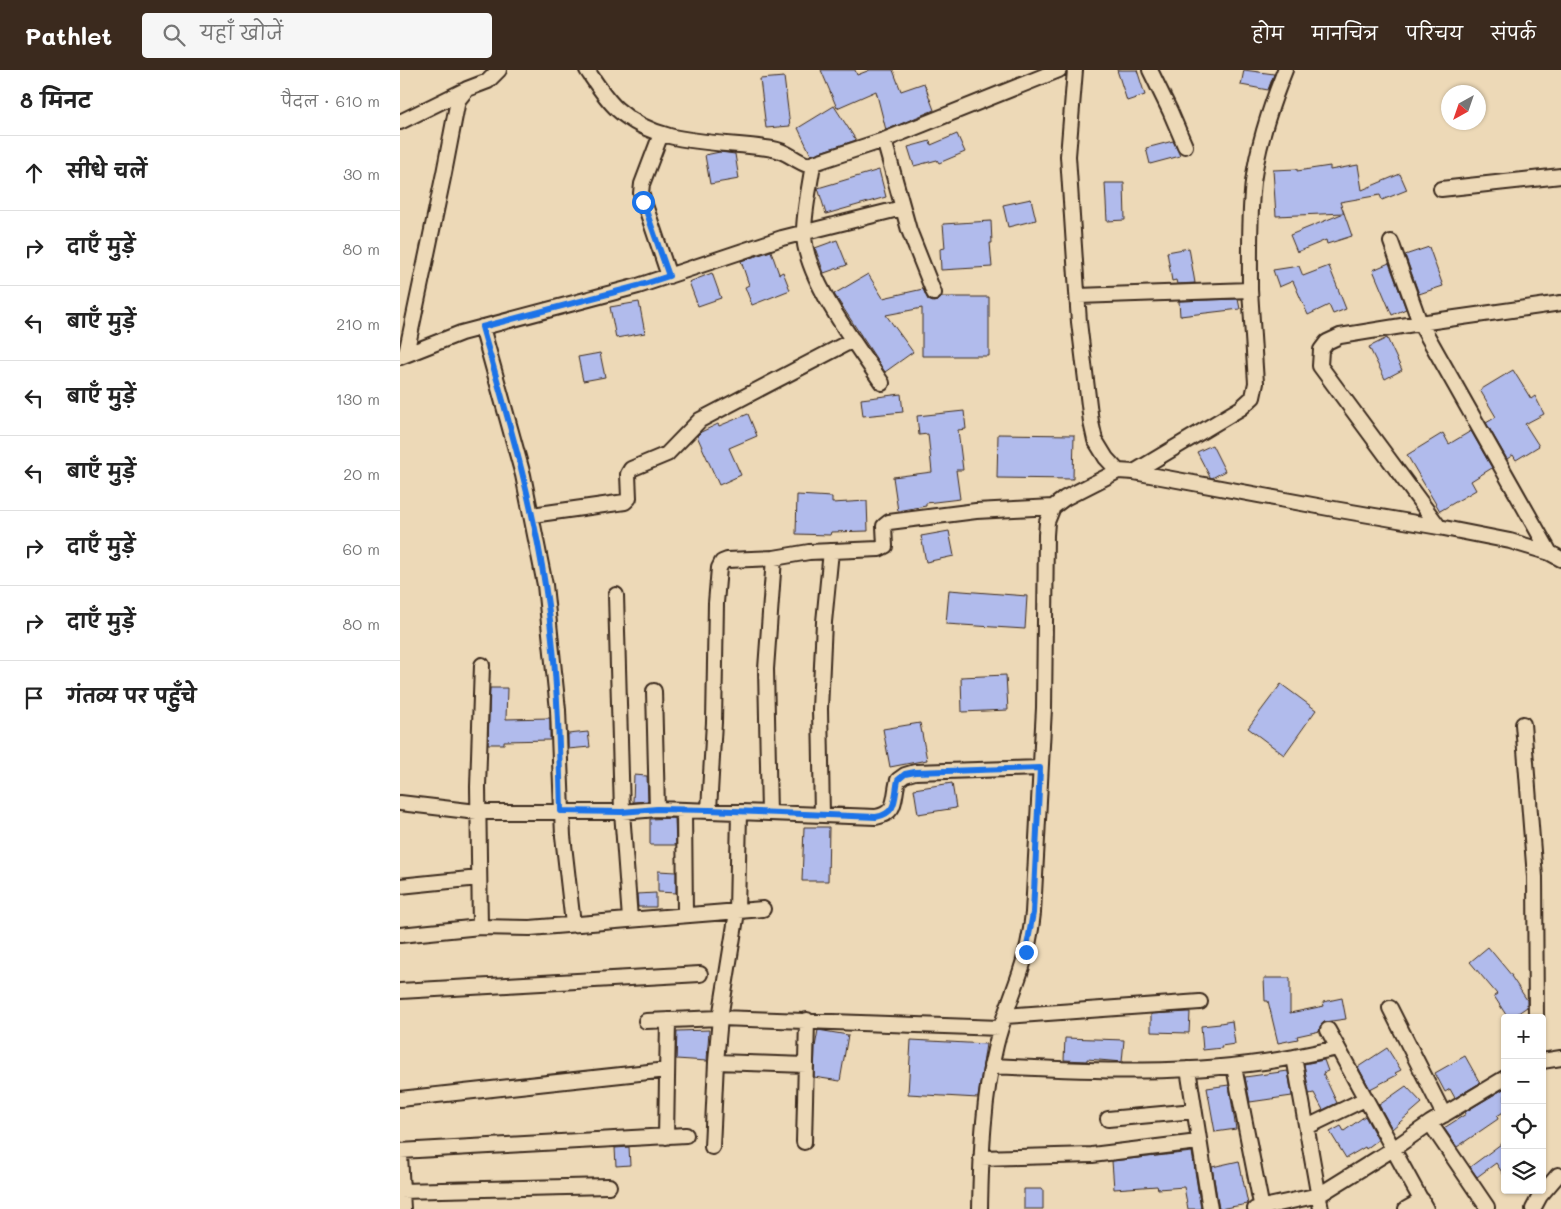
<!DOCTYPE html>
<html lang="hi">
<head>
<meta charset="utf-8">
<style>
  :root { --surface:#fff; --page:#f6f6f6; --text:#222; --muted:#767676; --line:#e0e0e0; --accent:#3b2a1e }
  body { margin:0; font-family:Mali,"Playpen Sans Deva",sans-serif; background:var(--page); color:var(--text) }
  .controls { position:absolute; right:15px; bottom:15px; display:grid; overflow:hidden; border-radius:5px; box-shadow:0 1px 4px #0004 }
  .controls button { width:45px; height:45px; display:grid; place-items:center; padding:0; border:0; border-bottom:1px solid var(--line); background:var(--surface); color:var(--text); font:25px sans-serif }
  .compass { position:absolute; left:1041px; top:15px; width:45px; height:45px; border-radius:50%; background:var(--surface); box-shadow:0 1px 4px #0004; rotate:220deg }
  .stop { position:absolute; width:15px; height:15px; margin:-11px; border:4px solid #1a73e8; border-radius:50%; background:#fff }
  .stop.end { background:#1a73e8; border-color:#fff; box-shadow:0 1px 5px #0008 }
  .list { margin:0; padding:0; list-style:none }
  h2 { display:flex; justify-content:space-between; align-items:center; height:65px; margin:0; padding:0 20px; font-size:21px }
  h2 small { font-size:16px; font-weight:400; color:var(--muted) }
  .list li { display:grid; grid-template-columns:32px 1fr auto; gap:15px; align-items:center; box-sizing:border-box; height:75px; padding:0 20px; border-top:1px solid var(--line) }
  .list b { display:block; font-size:19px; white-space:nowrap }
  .list em { font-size:16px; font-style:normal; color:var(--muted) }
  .icon { flex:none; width:28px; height:28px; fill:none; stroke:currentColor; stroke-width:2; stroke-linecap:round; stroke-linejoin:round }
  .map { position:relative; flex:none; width:1161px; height:1139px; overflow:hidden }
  header { display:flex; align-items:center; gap:30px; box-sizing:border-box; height:70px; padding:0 25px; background:var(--accent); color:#fff }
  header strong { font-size:24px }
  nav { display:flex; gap:28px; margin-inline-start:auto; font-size:18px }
  .search { width:350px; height:45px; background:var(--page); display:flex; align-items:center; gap:12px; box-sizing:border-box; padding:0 18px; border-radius:5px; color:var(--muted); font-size:19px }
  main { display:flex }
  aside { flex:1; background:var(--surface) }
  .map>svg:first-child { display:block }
</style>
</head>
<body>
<header>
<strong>Pathlet</strong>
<div class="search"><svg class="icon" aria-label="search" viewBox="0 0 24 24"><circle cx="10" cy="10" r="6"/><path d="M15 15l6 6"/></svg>यहाँ खोजें</div>
<nav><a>होम</a><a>मानचित्र</a><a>परिचय</a><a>संपर्क</a></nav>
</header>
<main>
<aside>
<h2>8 मिनट<small>पैदल · 610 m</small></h2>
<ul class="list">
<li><svg class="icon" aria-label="ahead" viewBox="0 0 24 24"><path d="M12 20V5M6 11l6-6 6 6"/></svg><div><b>सीधे चलें</b></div><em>30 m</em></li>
<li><svg class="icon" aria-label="right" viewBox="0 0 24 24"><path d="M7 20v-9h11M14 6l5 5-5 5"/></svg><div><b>दाएँ मुड़ें</b></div><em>80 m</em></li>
<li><svg class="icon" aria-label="left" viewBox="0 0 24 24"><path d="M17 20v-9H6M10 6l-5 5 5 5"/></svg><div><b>बाएँ मुड़ें</b></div><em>210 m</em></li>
<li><svg class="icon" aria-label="left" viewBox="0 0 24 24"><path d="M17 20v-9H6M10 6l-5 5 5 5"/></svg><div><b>बाएँ मुड़ें</b></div><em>130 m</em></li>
<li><svg class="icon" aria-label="left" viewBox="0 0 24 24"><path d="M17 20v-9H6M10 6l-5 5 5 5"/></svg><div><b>बाएँ मुड़ें</b></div><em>20 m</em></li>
<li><svg class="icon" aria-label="right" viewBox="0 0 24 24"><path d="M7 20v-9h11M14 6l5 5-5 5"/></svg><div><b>दाएँ मुड़ें</b></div><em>60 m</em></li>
<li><svg class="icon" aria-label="right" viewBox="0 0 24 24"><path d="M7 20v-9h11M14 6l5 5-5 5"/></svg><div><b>दाएँ मुड़ें</b></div><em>80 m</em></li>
<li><svg class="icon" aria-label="arrive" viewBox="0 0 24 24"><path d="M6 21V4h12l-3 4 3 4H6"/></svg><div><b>गंतव्य पर पहुँचे</b></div></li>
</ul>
</aside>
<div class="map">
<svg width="1161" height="1139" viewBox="0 0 1161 1139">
  <rect width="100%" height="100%" fill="#edd9b7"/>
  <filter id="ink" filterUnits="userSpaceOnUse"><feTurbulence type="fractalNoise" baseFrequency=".02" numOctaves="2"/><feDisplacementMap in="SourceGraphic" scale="10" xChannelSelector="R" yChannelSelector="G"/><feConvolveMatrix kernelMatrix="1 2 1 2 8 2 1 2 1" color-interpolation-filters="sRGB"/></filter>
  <g filter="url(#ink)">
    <path fill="#b1bbec" stroke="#3b2a1e" d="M421,0h34l2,5 13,-5h23l8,21 23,-8 10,27 -48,20 -10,-39 -39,17z
      M717,0h20l8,25 -18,6z
      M844,0l30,4 -6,16 -27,-5z
      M384,7l6,49 -24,2 -6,-49z
      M434,36l22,34 -45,15 -13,-27z
      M557,64l8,18 -26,11 -2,-3 -23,6 -6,-19 22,-6 1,4z
      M773,71l7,15 -30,8 -4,-16z
      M320,82l15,2 4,25 -29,5 -5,-29z
      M958,95l4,25 38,-16 7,16 -25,10 -2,-5 -40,7 4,11 -68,3 -3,-46 24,-1v2l33,-5v4z
      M479,100l7,27 -60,17 -8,-26z
      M705,113h19l1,37 -18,1z
      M631,129l5,21 -28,7 -5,-22z
      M944,143l8,23 -25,8 -1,-4 -29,12 -7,-17z
      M591,151l1,22h-2l2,24 -51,3 -1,-21 5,-1 -2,-24z
      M437,170l10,25 -23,8 -9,-25z
      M1029,177l14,39 -24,8 -14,-39z
      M789,178l6,35 -18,1 -1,-4 -4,1 -5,-29z
      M371,181l8,23 4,-2 7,18 -38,15 -7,-18 4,-2 -8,-24z
      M989,193l17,46 -14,6 -19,-45z
      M899,196l4,10 26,-10 17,43 -13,5 -4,-9 -21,10 -15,-34 -14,6 -6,-17z
      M312,203l9,25 -23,8 -9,-24z
      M468,204l15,24 40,-9 5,11 5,2 5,-1 4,-4h47v59h-67v-48l-36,7 27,37 -28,20 -51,-78z
      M838,229l2,10 -60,7 -1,-15z
      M239,232l6,31 -29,5 -6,-31z
      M987,268l15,32 -17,9 -16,-32z
      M200,283l5,24 -22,4 -5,-24z
      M1113,300l18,29 4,-3 9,18 -19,10 14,22 -23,14 -3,-5 -6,4 -21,-36 10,-6 -16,-27z
      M501,324l2,18 -40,4 -2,-17z
      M564,341l2,18 -8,1 5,40h-7l4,29 -34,4v3l-28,5 -5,-34 39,-5 -4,-38 -9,1 -2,-19z
      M348,344l9,22 -28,12 12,27 -22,10 -22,-49 4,-4 17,-8 1,2z
      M1071,361l21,37 -21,13 5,9 -36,21 -33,-56 36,-22 6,11z
      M598,364l76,1 -1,44 -76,-1z
      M812,375l13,26 -13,7 -2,-1 -13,-25z
      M397,425l35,2v6l35,-2 1,30 -37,1 -1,3 -34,-1z
      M549,461l5,25 -28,6 -5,-26z
      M549,520l78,6 -2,33 -79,-5z
      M606,605l2,35 -46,2 -1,-35z
      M881,614l35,26 -32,45 -36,-27z
      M90,618h17l-1,31 44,-1v22l-46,1v3h-16z
      M520,653l7,37 -37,7 -7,-38z
      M188,662l2,15 -22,2v-15z
      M234,705l13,1 1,25 -15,1z
      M552,713l4,25 -38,6 -4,-25z
      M275,748l1,27h-26v-26z
      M404,757h25l-1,54h-26z
      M258,801l18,1v21l-18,-1z
      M256,823v14h-18l-1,-13z
      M1088,877l24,29h-1l16,24v7l-16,11h-3l-14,-22 3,-2 -27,-32z
      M864,908h26v35l34,-7 -1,-4 19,-4 4,21 -22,3 -4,4v5l-23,5 1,3 -20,4 -10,-42h-3z
      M790,942l-1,21 -38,-1v-18z
      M832,951l3,23 -14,2 1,2 -19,2 -2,-24 19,-2v-1z
      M309,960l-2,31 -31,-2 1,-28z
      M418,960l30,5 -8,46 -26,-4 1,-30z
      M665,968l59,2 -2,22 -35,-3v2l-23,-1z
      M511,970l75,4 -8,54 -70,-4z
      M987,978l14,22 -6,3 2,2 -27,14 -12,-22z
      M1065,986l15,27 -25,15 -5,-9 -5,3 -10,-19z
      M924,990l4,11 -5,2 14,30 -14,7 -9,-17 -5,1 -5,-30z
      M888,1001l4,25 -42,6 -5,-25z
      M829,1015l7,44 -21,3 -8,-44z
      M1006,1016l16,17 -30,26 -13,-24z
      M1105,1018v23l-8,5 1,3 -41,28 -13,-19 22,-14 -1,-2z
      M965,1046l13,24 -12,9 -1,-2 -19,11 -16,-26 11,-6 3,5z
      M1105,1071v36l-9,-14 -19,14 -7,-10z
      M229,1077l1,18 -14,1 -1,-18z
      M792,1082l9,57h-13l-4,-22 -26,2 -1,-3 -43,3 -2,-28z
      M839,1091l9,43 -29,5 -7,-42z
      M624,1119h19v20h-19z"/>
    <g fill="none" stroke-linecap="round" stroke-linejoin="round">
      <defs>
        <path id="street" d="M187,0c9,13 18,28 30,39 43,39 103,31 156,40 14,2 22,12 35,16l76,-25 175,-70
          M675,0l-7,86 11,166 12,100 4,18 11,18 12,13
          M750,0l20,41 15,35
          M0,52l65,-32
          M261,64l-19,50 -1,9 28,83
          M484,70l25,90 25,63
          M413,94c-3,21 -9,47 -9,68 -1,44 53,114 78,151
          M1041,119l120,-13
          M991,172l29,81 130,230
          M678,226l172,-6c0,-36 -1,-72 3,-108 5,-38 18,-77 32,-112
          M82,257l41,148 22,110 13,125 5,126 10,88
          M6,284l38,-181 14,-73 9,-11 21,-8 11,-11
          M0,287l61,-24 177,-47 144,-48 120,-30
          M734,402l107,-64 12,-11 3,-14 -6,-93
          M132,445l93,-13 4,-4 -1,-24 3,-5 36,-15 33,-34 153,-80
          M1039,457l-119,-161 1,-16 6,-8 13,-6 80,-13 141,-20
          M216,525l6,217 8,107
          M254,621l3,118
          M1123,654l12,153 1,141
          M0,733l77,9h145l35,-3 219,8c22,-4 17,-19 22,-37l7,-5 10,-3 125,-4
          M284,740l1,104
          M309,740l5,-88 2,-119 3,-35 3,-6 5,-2 47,-2 35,-6 70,-3 6,-3 -1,-20 5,-4 87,-11 77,-4
          M369,743l-3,-144 8,-111
          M422,744l-2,-105 4,-87 7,-71
          M0,816l79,-8
          M80,857l-2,-140 4,-122
          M0,865l80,-8 50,1 233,-19
          M0,921l300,-17
          M990,938l54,107
          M605,946l195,-14
          M246,951l74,-3 280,10
          M928,960l98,179
          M1142,991l19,-3
          M316,992l90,3
          M591,996c101,5 204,10 303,-9
          M834,997l28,142
          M788,999l22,140
          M0,1029l267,-29
          M708,1049l86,-8
          M1030,1053l57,84
          M907,1057l58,-28
          M266,1067l2,-117
          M404,1072l3,-122
          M312,1077l4,-85 4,-44 17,-106 2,-100
          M0,1081l286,-16
          M0,1085l3,54
          M581,1088l111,-3 106,-13
          M0,1121l209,-5
          M580,1139c1,-54 3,-111 16,-164 6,-25 16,-48 24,-72 7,-20 11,-40 13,-60l11,-205 2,-173 1,-13 6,-15 12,-9 53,-27 16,1 200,37 105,18 71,14 40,12 11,6
          M855,1139l64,-14 74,-46 37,-26 75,-45
          M921,1139l-27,-152 44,-9
          M1006,1139l16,-9
          M1133,1139l7,-13 18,-21"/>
      </defs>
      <use href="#street" stroke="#3b2a1e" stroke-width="18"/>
      <use href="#street" stroke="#edd9b7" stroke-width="14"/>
    </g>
  </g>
  <g fill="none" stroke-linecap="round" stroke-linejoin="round" filter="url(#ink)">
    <path stroke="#1a73e8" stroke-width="6" d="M243,132l26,74 -31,10 -156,41c24,85 50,170 63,258 12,74 14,150 16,226l61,1 35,-3 52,1 167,7c22,-4 18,-19 22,-37l7,-6 10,-2 125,-4 -7,145 -7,39"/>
  </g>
</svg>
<div class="controls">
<button>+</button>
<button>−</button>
<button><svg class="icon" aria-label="locate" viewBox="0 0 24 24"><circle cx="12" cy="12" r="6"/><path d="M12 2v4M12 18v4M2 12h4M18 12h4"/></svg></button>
<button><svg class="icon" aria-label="layers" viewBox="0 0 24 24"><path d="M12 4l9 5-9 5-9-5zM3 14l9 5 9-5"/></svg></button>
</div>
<svg class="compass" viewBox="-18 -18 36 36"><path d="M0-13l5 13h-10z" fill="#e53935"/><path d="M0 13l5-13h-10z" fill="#767676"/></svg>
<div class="stop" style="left:243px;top:132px"></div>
<div class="stop end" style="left:626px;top:882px"></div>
</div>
</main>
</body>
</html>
